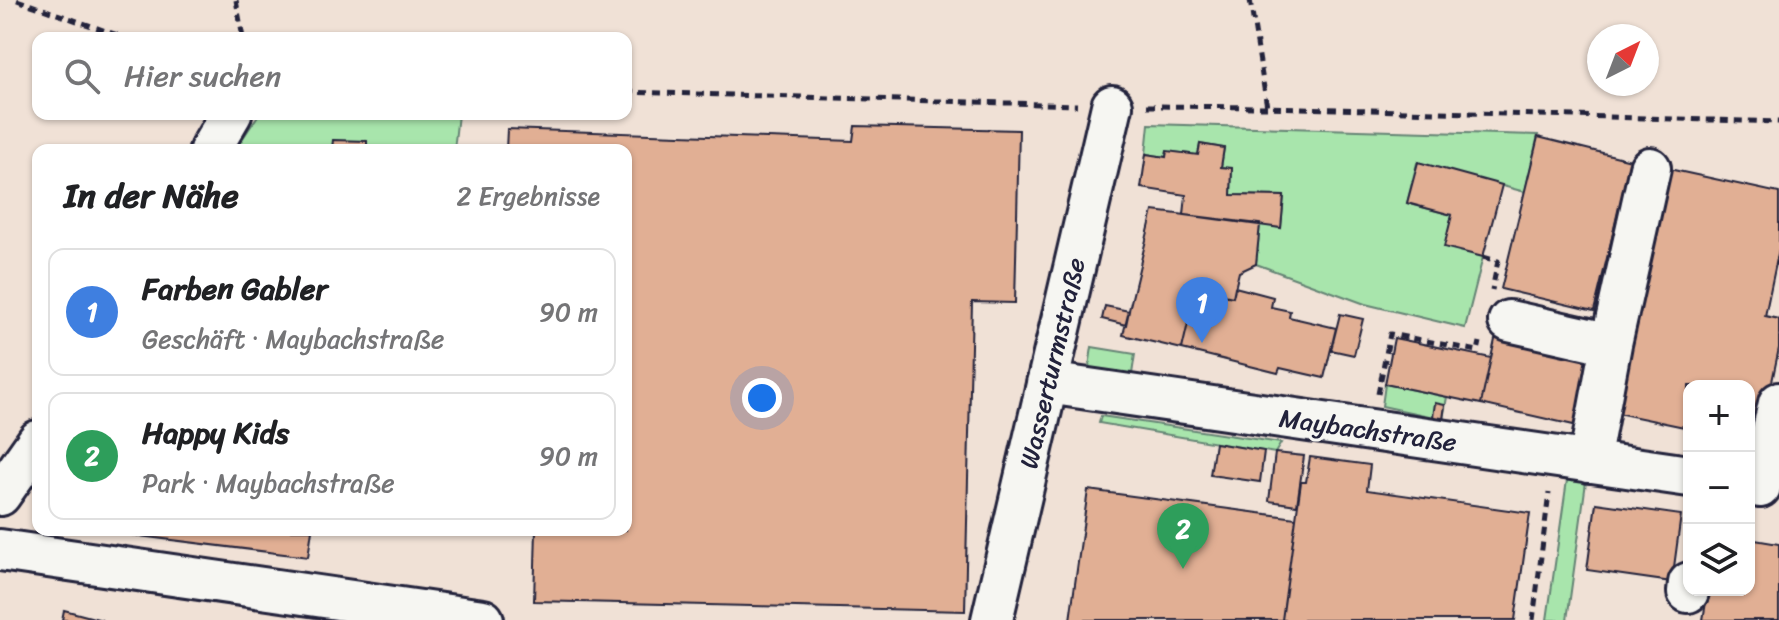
<!DOCTYPE html>
<html lang="de">
<head>
<meta charset="utf-8">
<style>
  :root { --surface:#fff; --page:#f6f6f6; --text:#202124; --muted:#757577; --line:#e0e0e0; --accent:#7c3aed }
  body { margin:0; font-family:Sriracha,sans-serif; background:var(--page); color:var(--text) }
  .controls { position:absolute; right:24px; bottom:24px; display:grid; overflow:hidden; border-radius:16px; box-shadow:0 2px 6px #0004 }
  .controls button { width:72px; height:72px; display:grid; place-items:center; padding:0; border:0; border-bottom:2px solid var(--line); background:var(--surface); color:var(--text); font:40px sans-serif }
  .compass { position:absolute; left:1587px; top:24px; width:72px; height:72px; border-radius:50%; background:var(--surface); box-shadow:0 2px 6px #0004; rotate:42deg }
  .you { position:absolute; left:762px; top:398px; width:28px; height:28px; margin:-20px; border:6px solid #fff; border-radius:50%; background:#1a73e8; box-shadow:0 0 0 12px #1a73e833 }
  .badge { display:grid; place-items:center; width:52px; height:52px; border-radius:50%; background:var(--accent); color:#fff; font-size:26px; font-weight:700 }
  .pin { position:absolute; translate:-50% -66px; filter:drop-shadow(0 2px 4px #0008) }
  .pin::after { content:''; position:absolute; top:42px; width:28px; height:24px; background:inherit; clip-path:polygon(0 0,100% 0,50% 100%) }
  .list { margin:0; padding:0; list-style:none }
  h2 { display:flex; justify-content:space-between; align-items:center; height:104px; margin:0; padding:0 32px; font-size:34px }
  h2 small { font-size:26px; font-weight:400; color:var(--muted) }
  .list li { display:grid; grid-template-columns:52px 1fr auto; gap:24px; align-items:center; box-sizing:border-box; height:128px; margin:0 16px 16px; padding:0 16px; border:2px solid var(--line); border-radius:16px }
  .list b { display:block; font-size:30px; white-space:nowrap }
  .list p { margin:0; font-size:26px; white-space:nowrap; color:var(--muted) }
  .list em { font-size:26px; font-style:normal; color:var(--muted) }
  .icon { flex:none; width:44px; height:44px; fill:none; stroke:currentColor; stroke-width:2; stroke-linecap:round; stroke-linejoin:round }
  .map { position:relative; flex:none; width:1779px; height:620px; overflow:hidden }
  .search { position:absolute; background:var(--surface); box-shadow:0 2px 6px #0004; left:32px; top:32px; width:600px; height:88px; display:flex; align-items:center; gap:20px; box-sizing:border-box; padding:0 28px; border-radius:16px; color:var(--muted); font-size:30px }
  .panel { position:absolute; background:var(--surface); box-shadow:0 2px 6px #0004; left:32px; top:144px; width:600px; height:392px; border-radius:16px }
  .map>svg:first-child { display:block }
</style>
</head>
<body>
<div class="map">
<svg width="1779" height="620" viewBox="0 0 1779 620">
  <rect width="100%" height="100%" fill="#f0e1d6"/>
  <filter id="ink" filterUnits="userSpaceOnUse"><feTurbulence type="fractalNoise" baseFrequency=".0125" numOctaves="2"/><feDisplacementMap in="SourceGraphic" scale="16" xChannelSelector="R" yChannelSelector="G"/><feConvolveMatrix kernelMatrix="1 2 1 2 8 2 1 2 1" color-interpolation-filters="sRGB"/></filter>
  <g filter="url(#ink)">
    <path fill="#a8e5ac" stroke="#658474" stroke-width="2" d="M259,114h199l-4,36h-87l-34,-9 -1,9h-97z
      M1149,124l389,11 -13,57 -108,-29 -10,40 45,12 31,42 -18,71 -100,-24 -109,-40 4,-40 21,4 3,-32 -53,-1 1,-26 -11,-2 3,-19 -24,-4 -2,11 -31,-4 -1,6 -20,-3z
      M1092,347l43,7 -5,33 -43,-7z
      M1385,384l62,13 -4,22 -61,-13z
      M1101,416l180,27 -6,10 -176,-30z
      M1567,480l19,2 -19,138h-20z"/>
    <path fill="#e1af94" stroke="#22223b" stroke-width="2" d="M855,126l164,4 -4,173 -43,-1 -7,309 -431,-10 2,-71h90v-380h-120l1,-21 346,12z
      M1538,137l93,23 -37,151 -93,-22z
      M333,140l34,1v9h-35z
      M1200,144l24,4 -3,19 11,1 -1,27 53,1 -3,32 -97,-13 2,-20 -45,-7 5,-34 20,3 1,-6 31,4z
      M1418,162l84,23 -19,72 -39,-10 8,-32 -45,-12z
      M1669,169l110,24v56l-14,67 14,3v29l-17,82 -13,-2v-42h-60v42l-72,-15z
      M1153,211l107,13 -4,40 -17,8 -6,25 -37,-8 -14,60 -59,-14z
      M1235,287l38,10 -2,10 19,4 -1,6 47,11 -12,50 -44,-10 -2,5 -96,-24 14,-60 37,8z
      M1105,306l24,5 -3,14 -24,-6z
      M1340,314l23,5 -9,36 -23,-5z
      M1496,335l98,24 -16,67 -97,-22z
      M1394,338l97,20 -10,46 -96,-20z
      M1435,403l10,2 -2,14 -10,-2z
      M1215,443l49,8 -4,31 -50,-7z
      M1275,453l29,3 -7,49 -28,-4z
      M1310,457l60,8 -3,25 163,23 -15,107h-233l19,-138h5z
      M1088,490l208,28 -14,102h-212z
      M1596,503l85,12 -9,67 -85,-12z
      M116,530h196l-4,27 -192,-24z
      M1749,539l30,5v76h-76l5,-30h41z
      M64,610l38,10h-40z"/>
    <g fill="none" stroke-linecap="round" stroke-linejoin="round">
      <defs>
        <path id="minor" d="M210,150l21,-36
          M1509,321l102,23 -22,118
          M1611,344l39,-176
          M1047,383l642,93
          M1760,487l19,-84
          M0,495l38,-54
          M0,550l483,70
          M1688,592l1,-9
          M992,620l120,-514"/>
      </defs>
      <use href="#minor" stroke="#22223b" stroke-width="46"/>
      <path stroke="#22223b" stroke-width="5" stroke-dasharray="8 6" stroke-linecap="butt" d="M17,0l109,38
        M236,0l7,38
        M1250,0l17,107
        M626,92l451,13
        M1147,106l120,1 512,15
        M1483,257l15,4 -6,29
        M1378,394l12,-60 88,17 2,-9
        M1533,620l16,-127"/>
      <use href="#minor" stroke="#f6f6f2" stroke-width="40"/>
    </g>
  </g>
  <g text-anchor="middle" stroke-width="6" stroke-linejoin="round" paint-order="stroke">
    <g font-size="26" fill="#22223b" stroke="#f6f6f2">
      <text transform="translate(1052 363) rotate(-77)" y="9">Wasserturmstraße</text>
      <text transform="translate(1368 430) rotate(8)" y="9">Maybachstraße</text>
    </g>
  </g>
</svg>
<div class="controls">
<button>+</button>
<button>−</button>
<button><svg class="icon" aria-label="layers" viewBox="0 0 24 24"><path d="M12 4l9 5-9 5-9-5zM3 14l9 5 9-5"/></svg></button>
</div>
<svg class="compass" viewBox="-18 -18 36 36"><path d="M0-13l5 13h-10z" fill="#e53935"/><path d="M0 13l5-13h-10z" fill="#757577"/></svg>
<div class="you"></div>
<div class="pin badge" style="left:1202px;top:343px;background:#3f7fe0">1</div>
<div class="pin badge" style="left:1183px;top:569px;background:#2e9e5b">2</div>
<div class="search"><svg class="icon" aria-label="search" viewBox="0 0 24 24"><circle cx="10" cy="10" r="6"/><path d="M15 15l6 6"/></svg>Hier suchen</div>
<section class="panel">
<h2>In der Nähe<small>2 Ergebnisse</small></h2>
<ul class="list">
<li><span class="badge" style="background:#3f7fe0">1</span><div><b>Farben Gabler</b><p>Geschäft · Maybachstraße</p></div><em>90 m</em></li>
<li><span class="badge" style="background:#2e9e5b">2</span><div><b>Happy Kids</b><p>Park · Maybachstraße</p></div><em>90 m</em></li>
</ul>
</section>
</div>
</body>
</html>
